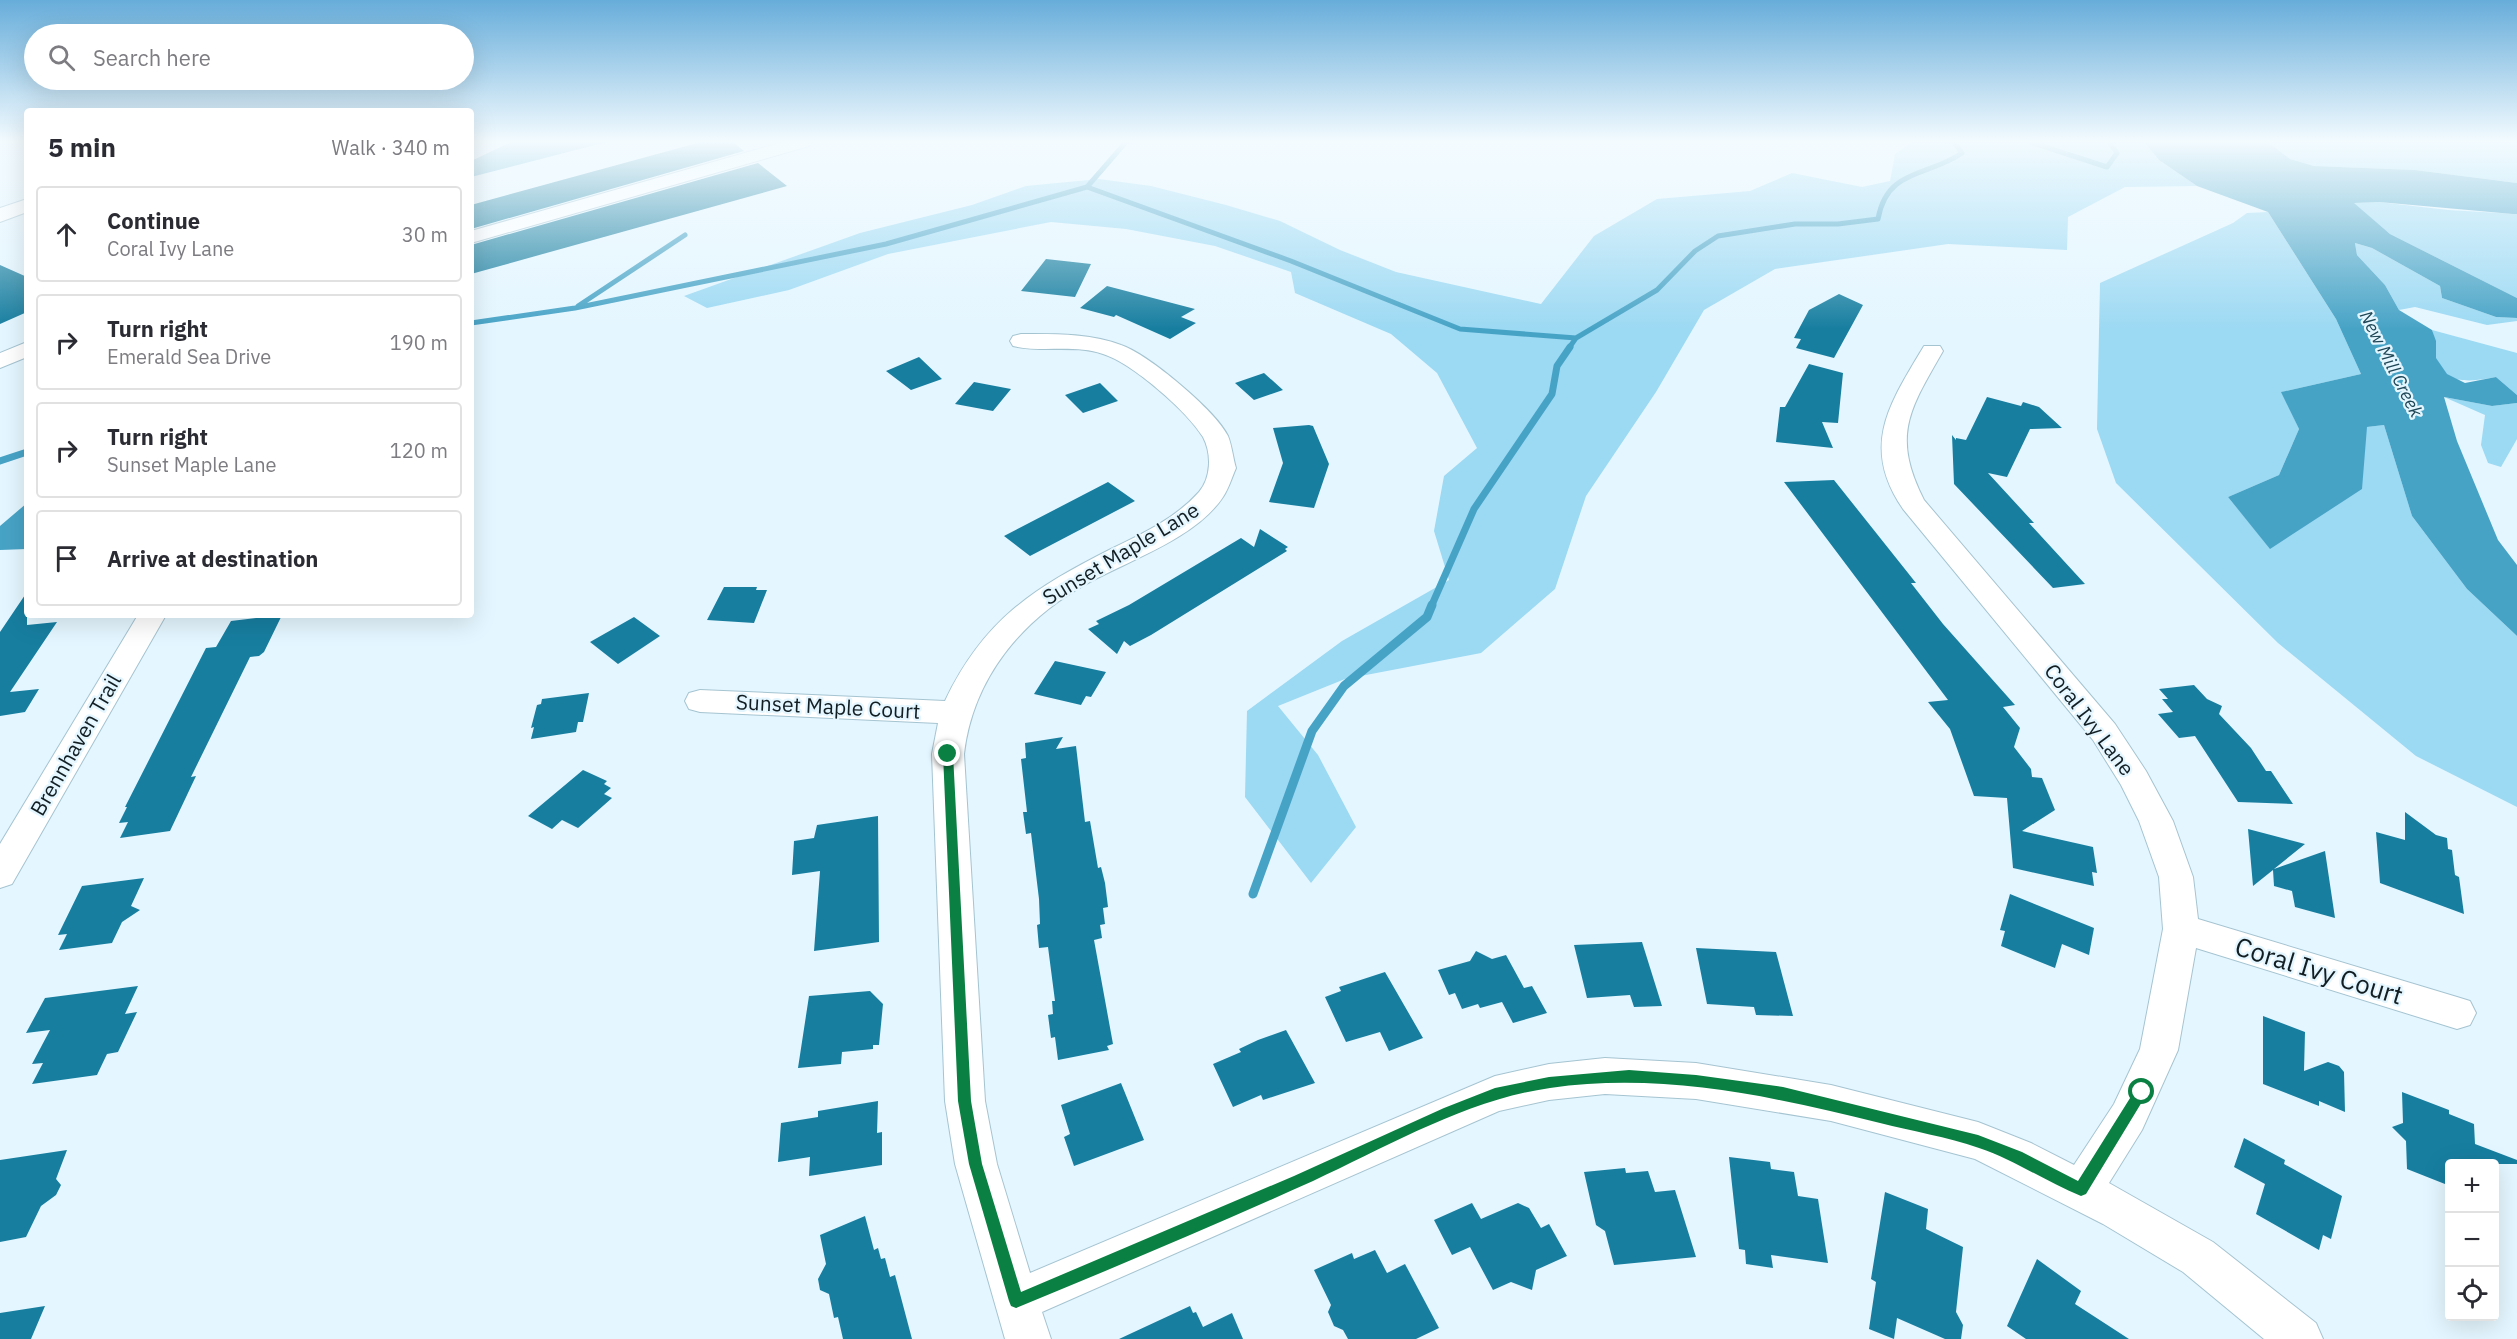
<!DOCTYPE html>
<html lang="en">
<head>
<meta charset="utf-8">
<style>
  :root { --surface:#fff; --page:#f2f2f3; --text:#2b2b33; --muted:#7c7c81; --line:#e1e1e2 }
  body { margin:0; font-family:"IBM Plex Sans",sans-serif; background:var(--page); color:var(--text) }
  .controls { position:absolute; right:18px; bottom:18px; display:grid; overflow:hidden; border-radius:6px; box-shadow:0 6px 24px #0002 }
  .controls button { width:54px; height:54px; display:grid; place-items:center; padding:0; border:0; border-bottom:2px solid var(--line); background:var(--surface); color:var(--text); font:30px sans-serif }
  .stop { position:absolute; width:18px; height:18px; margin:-14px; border:4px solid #0b8043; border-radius:50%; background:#fff }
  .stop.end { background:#0b8043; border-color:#fff; box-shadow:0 2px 6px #0008 }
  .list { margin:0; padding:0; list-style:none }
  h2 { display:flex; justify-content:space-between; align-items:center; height:78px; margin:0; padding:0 24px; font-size:26px }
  h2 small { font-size:20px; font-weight:400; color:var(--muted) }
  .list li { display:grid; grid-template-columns:39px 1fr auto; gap:18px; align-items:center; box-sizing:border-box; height:96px; margin:0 12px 12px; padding:0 12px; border:2px solid var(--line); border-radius:6px }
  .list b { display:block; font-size:22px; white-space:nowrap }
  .list p { margin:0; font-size:20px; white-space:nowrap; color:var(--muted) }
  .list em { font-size:20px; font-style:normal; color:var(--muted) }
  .icon { flex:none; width:33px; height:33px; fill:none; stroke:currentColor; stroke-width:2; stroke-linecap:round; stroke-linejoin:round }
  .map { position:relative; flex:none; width:2517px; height:1339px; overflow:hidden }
  .search { position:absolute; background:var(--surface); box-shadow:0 6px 24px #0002; left:24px; top:24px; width:450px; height:66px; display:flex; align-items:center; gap:15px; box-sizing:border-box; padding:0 21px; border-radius:33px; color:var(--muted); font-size:22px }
  .panel { position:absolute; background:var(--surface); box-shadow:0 6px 24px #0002; left:24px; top:108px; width:450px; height:510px; border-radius:6px }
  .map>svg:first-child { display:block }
</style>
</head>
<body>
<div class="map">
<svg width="2517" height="1339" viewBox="0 0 2517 1339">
  <rect width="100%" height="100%" fill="#e4f6ff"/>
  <path fill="#9cd9f3" d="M1912,142h232l15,18 38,26 -72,1 -57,30 -1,33 -119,-6 -173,25 -71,41 -48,82 -70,104 -31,93 -74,64 -136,26 -67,27 40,49 38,72 -45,56 -66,-86 2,-86 95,-70 107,-61 -15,-49 10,-55 33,-28 -40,-75 -46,-39 -96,-41 -4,-21 -76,-26 -89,-17 -75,-7 -163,32 -99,36 -82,18 -23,-12 176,-63 112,-28 54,-19 73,-7 52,7 75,19 54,16 60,29 56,22 145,32 53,-68 63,-37 93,-8 42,-18 70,14 28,-6 5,-27z
    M2268,142h249v41l-102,-13 -101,-4 -24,-7z
    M2379,202l69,8 69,4v84l-127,-64 -37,-31z
    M2268,212l68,107 25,55 -79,18 17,37 -20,46 -51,22 42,51 97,-121 17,-2 28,91 55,73 50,47v171l-101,-51 -138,-113 -162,-160 -19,-54 3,-146 133,-60 14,-10z
    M2355,243l17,5 68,38 2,12 54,19 21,1v3l-30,4 -72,-18 -16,3 -14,-25 -28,-30z
    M2432,330l85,23v42l-21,-18c-21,4 -52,10 -61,-19 -2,-9 1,-18 -3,-28z
    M2444,397l48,9 25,-3v36l-16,28 -13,-4 -7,-18 4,-30z"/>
  <path fill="#47a3c6" d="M511,142h96l-136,35v-16z
    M2144,142h124l22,17 24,7 101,4 102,13v31h-4l-134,-12 -25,1 36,31 127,64v20l-21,-1 -54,-19 -2,-12 -68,-38 -17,-5 2,12 28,30 14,25 33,20 4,11v17l11,16 18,9 31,-6 21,18v8l-25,3 -48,-9 13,44 41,99 19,25v71l-50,-47 -55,-73 -28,-91 -17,2 -5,62 -92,60 -42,-52 51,-22 20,-46 -18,-37 80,-18 -25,-55 -68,-107 -71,-26 -38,-26z
    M27,503v46l-27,1v-24z"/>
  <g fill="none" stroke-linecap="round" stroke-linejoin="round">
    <path stroke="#47a3c6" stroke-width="5" d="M2030,142l77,25 10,-14 -8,-11
      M1087,187l204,74 169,68 116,9 81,-48 38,-39 23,-15 77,-12h43l40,-5c9,-51 50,-42 84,-66l-8,-11
      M578,306l107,-71
      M471,323l104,-15 311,-64 201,-57 39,-45
      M1569,348l7,-10"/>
    <path stroke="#47a3c6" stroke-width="7" d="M0,461l27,-9
      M1431,607l43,-98 78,-115 5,-28 13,-19"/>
    <path stroke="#47a3c6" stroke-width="9" d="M1253,894l59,-163 32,-45 83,-69 5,-12"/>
  </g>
  <path fill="#177ea0" d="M701,142h32l11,9 -273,78v-24z
    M758,163l29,23 -316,88v-29z
    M1046,259l45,5 -16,33 -54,-6z
    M0,265l27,12v35l-27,12z
    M1107,286l88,23 -14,8 15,6 -26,16 -54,-24 -2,2 -34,-9z
    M1839,294l24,11 -29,53 -38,-10 5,-9 -7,-1 15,-28z
    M919,357l23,22 -31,11 -25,-19z
    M1809,364l34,9 -5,50 -16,-1 11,26 -57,-6 4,-35h5z
    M1264,373l19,17 -29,10 -19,-17z
    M974,382l37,7 -18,22 -38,-7z
    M1100,383l18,18 -35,12 -18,-18z
    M1987,397l34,9 2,-4 16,5 23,21 -32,1 -23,48 -19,-4 46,50h-5l56,61 -32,4 -99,-104 -2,-49 4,5v-2l10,2z
    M1309,425l4,1 16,38 -15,44 -45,-6 14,-39 -10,-35z
    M1834,480l82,103h-5l32,41 72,81 -12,2 17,21 -6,19 17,22 1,8 10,1 13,32 -33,21 71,16 4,26 -5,-1 2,14 -81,-18 -6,-70 -33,-2 -24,-67 -22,-27 20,-2 -164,-218z
    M1108,482l27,19 -105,55 -26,-20z
    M1260,529l28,18 -3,2 2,2 -136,84 -21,11 -6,-5 -7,13 -29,-25 11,-5 -3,-3 33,-16 112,-67 13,9z
    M724,587h33l-1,3h11l-13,33 -47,-3z
    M27,592v33l30,-3 -47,70 29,-3 -14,23 -25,4v-84z
    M282,615l-18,37 -5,4 -9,1 -59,120 5,-1 -26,55 -50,7 8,-16 -9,1 8,-16h-2l81,-159 10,-1 15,-26z
    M634,617l26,19 -42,28 -28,-22z
    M1055,661l51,11 -15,25 -5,-1 -5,9 -47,-11z
    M2194,685l13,14 15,7 -3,8 32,34 15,23h5l22,33 -55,-2 -43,-66 -16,2 -21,-24 15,-2 -11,-13h6l-9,-10z
    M589,693l-6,29h-5l-2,10 -45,7 3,-12 -3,1 6,-23 4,-1 1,-5z
    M1063,737l-7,12 20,-3 9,76 5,-1 8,47 3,-1 4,16 3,24 -5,1 2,16 -5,1 2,13 -8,2 19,104 -6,2 2,4 -51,10 -3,-23 -4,1 -3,-23 5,-1 -1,-13h3l-7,-54 -9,1 -2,-23 3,-1 -1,-25 -8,-66 -5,1 -3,-22h4l-6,-53 5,-1 -1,-15z
    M583,770l24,11 -3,3 7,4 -7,6 8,4 -34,30 -16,-8 -10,9 -24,-13z
    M2405,812l31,23 11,3 1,11 4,1 3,25 4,2 5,37 -84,-31 -4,-51 29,8z
    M878,816l1,126 -65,9 6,-80 -28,4 2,-34 20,-3 3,-13z
    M2248,829l57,15 -31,25 51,-18 10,67 -40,-11 -3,-16 -18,-5 -1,-16 -20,16z
    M144,878l-13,28 9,4 -18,12 -10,21 -53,7 8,-16 -9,1 24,-49z
    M2010,894l84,34 -5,27 -27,-11 -7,24 -54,-22 4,-15 -5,-1z
    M1642,942l20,64 -28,1 -4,-12 -43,3 -13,-53z
    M1696,948l80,4 17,64 -37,-1 -2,-8 -47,-3z
    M1476,951l16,8 14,-4 18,33 8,-2 15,27 -34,10 -11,-21 -22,6 -2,-4 -16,5 -7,-16 -6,2 -11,-25 32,-9z
    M1385,972l38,66 -34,13 -9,-19 -34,10 -21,-45 16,-6 -2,-4z
    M138,986l-13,28 12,-2 -19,40 -11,2 -10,21 -65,9 11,-21 -11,1 18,-34 -24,3 19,-35z
    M870,991l13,13 -4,41h-6v4l-31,3 -1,12 -43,4 11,-72z
    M2263,1016l42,16 -1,39 24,-9 11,4 5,6 1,40 -26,-11v5l-56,-22z
    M1286,1030l29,53 -52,17 -2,-5 -28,12 -20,-43 28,-12 -2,-3 19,-9z
    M1121,1083l23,57 -70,26 -10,-29 6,-3 -9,-29z
    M2402,1092l47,18v4l25,10 1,20 42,16v4h-67v22l-43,-17 -1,-28 -14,-14 11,-4z
    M878,1101l-1,32 5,-1v33l-73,11 1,-19 -32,5 3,-39 37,-6v-6z
    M2244,1138l41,22 -1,4 58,32 -11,43 -8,-4 -4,15 -63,-36 9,-30 -31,-17z
    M67,1150l-11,29 5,6 -5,10 -15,11 -15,31 -26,5v-82z
    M1729,1157l41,5 1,7 23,3 4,24 20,3 10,64 -57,-8 2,13 -27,-4 -1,-14 -6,-1z
    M1625,1168l1,5 22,-2 7,21 20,-2 21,67 -82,8 -9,-34 -9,-6 -12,-53z
    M1885,1192l43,17 -2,20 37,18 -7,65 7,13 -2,14h-16l-48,-21 -3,21 -25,-10 7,-47 -5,-3z
    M1472,1203l9,16 37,-16 11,5 12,20 8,-4 18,32 -31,14 -4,20 -21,-8 -18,8 -23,-43 -18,8 -18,-35z
    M865,1216l9,34 4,-2 3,11 4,-1 5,19 5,-2 17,64h-69l-5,-22 -4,1 -5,-24 -9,-4 -2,-11 8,-15 -6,-29z
    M1375,1250l12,23 18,-9 34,64 -23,11h-68l-5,-9 -9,-4 -6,-14 3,-7 -17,-35 38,-17 2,6z
    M2037,1259l44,32 -6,13 54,35h-103l-19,-13z
    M45,1306l-14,33h-31v-26z
    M1190,1306l3,7 3,-1 7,15 29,-14 11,26h-124z"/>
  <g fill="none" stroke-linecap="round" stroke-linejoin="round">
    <defs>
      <path id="street" d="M783,142h29l-3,4 -338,97v-12z
        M1021,334c34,0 68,-1 100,11 27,9 95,66 107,91 4,10 5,22 8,32 -4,9 -7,20 -13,29 -27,41 -93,63 -135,86 -66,36 -115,95 -124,171l21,347 12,63 33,109 465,-197 54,-12 56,-6 91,5 135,22 147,37 53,21 43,22 40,-61 26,-55 23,-120 -4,-52 -20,-56 -18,-36 -28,-45 -190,-231c-42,-61 -15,-103 18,-158l3,-5h16l3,5c-33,58 -52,84 -19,149l191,224 31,47 27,50 20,56 5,42 259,78 13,4 6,12 -6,12 -13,4 -261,-81 -18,102 -36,80 -33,53 104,59 103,81 7,16h-59l-81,-67 -80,-48 -128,-65 -144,-38 -135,-22 -91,-5 -56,6 -50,11 -457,201 9,27h-46l-50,-175 -10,-63 -13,-347 6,-31 -238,-11 -11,-3 -4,-8 4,-8 11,-3 245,11c39,-82 89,-113 166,-152 31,-15 65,-31 88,-57 12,-14 13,-38 4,-55 -16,-26 -71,-74 -100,-83 -29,-10 -61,-1 -90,-8l-3,-5 3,-5z
        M27,342v15l-27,11v-15z
        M138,615h28l-154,269 -12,4v-44z"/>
      <path id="secondary" d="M27,199v13l-27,10v-14z"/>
    </defs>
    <use href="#street" stroke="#a5c4d1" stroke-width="2"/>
    <use href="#secondary" stroke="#a5c4d1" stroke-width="2"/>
    <use href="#street" fill="#fff" fill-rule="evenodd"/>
    <use href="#secondary" fill="#fff" fill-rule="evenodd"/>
  </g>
  <linearGradient id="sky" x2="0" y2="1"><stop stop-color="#67adda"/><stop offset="0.43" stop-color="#f3fbff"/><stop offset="1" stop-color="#f3fbff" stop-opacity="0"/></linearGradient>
  <rect width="2517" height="329" fill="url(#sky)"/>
  <path fill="#0b8043" d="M948,750l5,4 18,347 11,63 39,128 273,-116 150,-68 51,-20 54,-11 80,-7 67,5 87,12 195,48 44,17 56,29 59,-94h9l2,5 -62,102 -5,2c-35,-14 -66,-36 -102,-48 -32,-11 -67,-17 -99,-25 -109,-27 -218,-51 -330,-35 -84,12 -161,58 -237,93 -98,44 -197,86 -297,127l-5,-2 -2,-5 -40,-137 -11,-63 -15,-347z"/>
  <g text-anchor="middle" stroke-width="4.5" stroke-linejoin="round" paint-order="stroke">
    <g font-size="18" font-style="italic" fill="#1e4655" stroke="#e4f6ff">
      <text transform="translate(2391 364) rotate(63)" y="6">New Mill Creek</text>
    </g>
    <g font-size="21" fill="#131e23" stroke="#e4f6ff">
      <text transform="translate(1121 554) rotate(-31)" y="7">Sunset Maple Lane</text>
      <text transform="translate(828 707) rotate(3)" y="7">Sunset Maple Court</text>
      <text transform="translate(2089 720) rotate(53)" y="7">Coral Ivy Lane</text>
      <text transform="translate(76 745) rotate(-60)" y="7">Brennhaven Trail</text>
    </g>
    <g font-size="26" fill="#131e23" stroke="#e4f6ff">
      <text transform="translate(2319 971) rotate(17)" y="9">Coral Ivy Court</text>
    </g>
  </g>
</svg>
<div class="controls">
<button>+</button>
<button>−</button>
<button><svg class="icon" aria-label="locate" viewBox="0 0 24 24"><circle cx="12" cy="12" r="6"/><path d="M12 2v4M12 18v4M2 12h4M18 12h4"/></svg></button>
</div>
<div class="stop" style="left:2142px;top:1092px"></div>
<div class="stop end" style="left:948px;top:754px"></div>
<div class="search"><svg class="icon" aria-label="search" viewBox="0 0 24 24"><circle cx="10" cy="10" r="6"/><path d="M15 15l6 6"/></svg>Search here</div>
<section class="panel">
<h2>5 min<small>Walk · 340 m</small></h2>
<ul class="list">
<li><svg class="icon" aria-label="ahead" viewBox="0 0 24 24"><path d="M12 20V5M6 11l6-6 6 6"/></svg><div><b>Continue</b><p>Coral Ivy Lane</p></div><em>30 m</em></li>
<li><svg class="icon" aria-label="right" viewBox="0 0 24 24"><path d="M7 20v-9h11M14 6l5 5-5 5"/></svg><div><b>Turn right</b><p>Emerald Sea Drive</p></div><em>190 m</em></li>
<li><svg class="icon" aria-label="right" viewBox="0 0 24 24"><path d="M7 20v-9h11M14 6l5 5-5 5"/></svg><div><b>Turn right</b><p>Sunset Maple Lane</p></div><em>120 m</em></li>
<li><svg class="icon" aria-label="arrive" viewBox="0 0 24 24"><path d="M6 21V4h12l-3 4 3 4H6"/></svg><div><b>Arrive at destination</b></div></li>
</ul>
</section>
</div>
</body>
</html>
